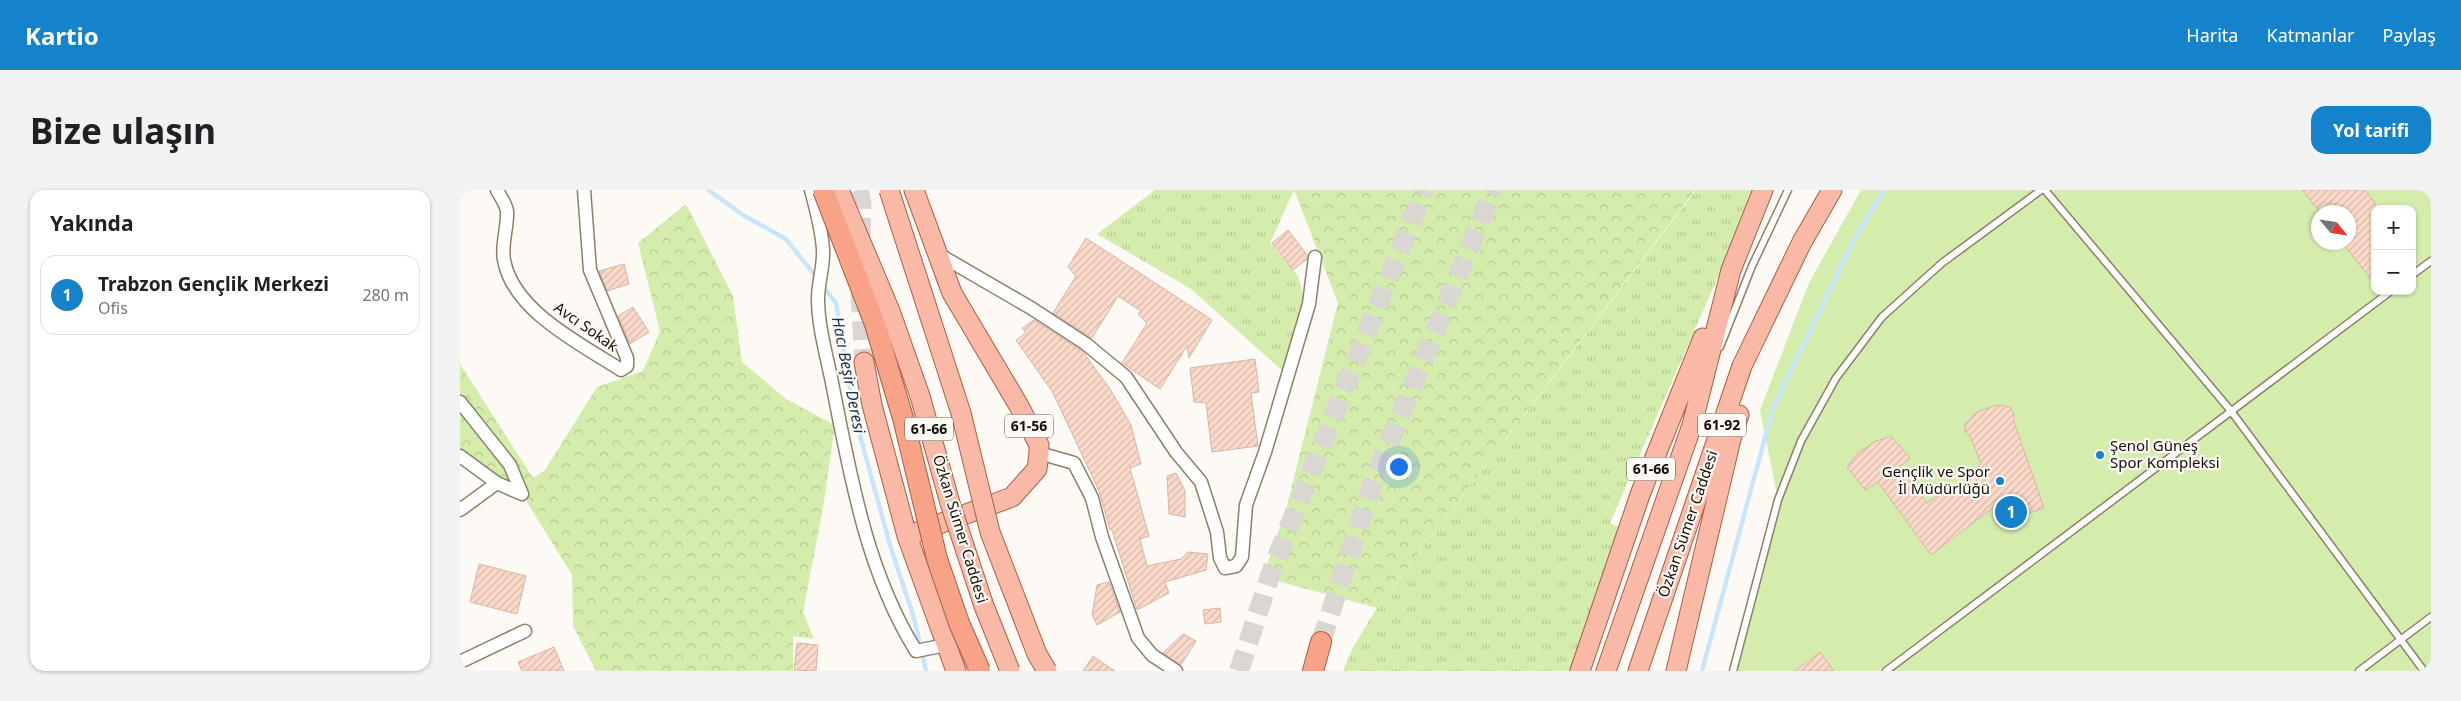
<!DOCTYPE html>
<html lang="tr">
<head>
<meta charset="utf-8">
<style>
  :root { --surface:#fff; --page:#f2f2f2; --text:#202124; --muted:#757577; --line:#e0e0e0; --accent:#1483cc }
  body { margin:0; font-family:"Noto Sans",sans-serif; background:var(--page); color:var(--text) }
  .controls { position:absolute; right:15px; top:15px; display:grid; overflow:hidden; border-radius:10px; box-shadow:0 1px 4px #0004 }
  .controls button { width:45px; height:45px; display:grid; place-items:center; padding:0; border:0; border-bottom:1px solid var(--line); background:var(--surface); color:var(--text); font:25px sans-serif }
  .compass { position:absolute; left:1851px; top:15px; width:45px; height:45px; border-radius:50%; background:var(--surface); box-shadow:0 1px 4px #0004; rotate:119deg }
  .you { position:absolute; left:938px; top:276px; width:18px; height:18px; margin:-12px; border:4px solid #fff; border-radius:50%; background:#1a73e8; box-shadow:0 0 0 8px #1a73e833 }
  .badge { display:grid; place-items:center; width:32px; height:32px; border-radius:50%; background:var(--accent); color:#fff; font-size:16px; font-weight:700 }
  .pin { position:absolute; translate:-50% -50%; border:2px solid #fff; box-shadow:0 1px 5px #0006 }
  .list { margin:0; padding:0; list-style:none }
  h2 { display:flex; justify-content:space-between; align-items:center; height:65px; margin:0; padding:0 20px; font-size:21px }
  h2 small { font-size:16px; font-weight:400; color:var(--muted) }
  .list li { display:grid; grid-template-columns:32px 1fr auto; gap:15px; align-items:center; box-sizing:border-box; height:80px; margin:0 10px 10px; padding:0 10px; border:1px solid var(--line); border-radius:15px }
  .list b { display:block; font-size:19px; white-space:nowrap }
  .list p { margin:0; font-size:16px; white-space:nowrap; color:var(--muted) }
  .list em { font-size:16px; font-style:normal; color:var(--muted) }
  .map { position:relative; flex:none; width:1971px; height:481px; overflow:hidden; border-radius:15px }
  header { display:flex; align-items:center; gap:30px; box-sizing:border-box; height:70px; padding:0 25px; background:var(--accent); color:#fff }
  header strong { font-size:24px }
  nav { display:flex; gap:28px; margin-inline-start:auto; font-size:18px }
  .intro { display:flex; align-items:center; justify-content:space-between; box-sizing:border-box; height:120px; padding:0 30px }
  h1 { margin:0; font-size:35px }
  .button { padding:12px 22px; border-radius:15px; background:var(--accent); color:#fff; font-size:18px; font-weight:700 }
  main { display:flex; gap:30px; padding:0 30px }
  aside { flex:1; background:var(--surface); border-radius:15px; box-shadow:0 1px 4px #0004 }
  .map>svg:first-child { display:block }
</style>
</head>
<body>
<header>
<strong>Kartio</strong>
<nav><a>Harita</a><a>Katmanlar</a><a>Paylaş</a></nav>
</header>
<div class="intro"><h1>Bize ulaşın</h1><a class="button">Yol tarifi</a></div>
<main>
<aside>
<h2>Yakında<small></small></h2>
<ul class="list">
<li><span class="badge">1</span><div><b>Trabzon Gençlik Merkezi</b><p>Ofis</p></div><em>280 m</em></li>
</ul>
</aside>
<div class="map">
<svg width="1971" height="481" viewBox="0 0 1971 481">
  <defs>
    <pattern id="grass-tufts" width="24" height="20" patternUnits="userSpaceOnUse" patternTransform="scale(1.25)"><rect width="24" height="20" fill="#d4ecac"/><path d="M3 7l-1-3M5 7V3M7 7l1-3M15 17l-1-3M17 17v-4M19 17l1-3" fill="none" stroke="#b5c992"/></pattern>
    <pattern id="forest-crowns" width="20" height="18" patternUnits="userSpaceOnUse" patternTransform="scale(1.25)"><rect width="20" height="18" fill="#d4ecac"/><path d="M2 6a3 3 0 1 1 6 0M12 15a3 3 0 1 1 6 0" fill="none" stroke="#b5c992"/></pattern>
    <pattern id="building-hatch" width="6" height="6" patternUnits="userSpaceOnUse" patternTransform="scale(1.25)"><rect width="6" height="6" fill="#fbd9c9"/><path d="M-1 1l2-2M0 6l6-6M5 7l2-2" fill="none" stroke="#d6b9ab"/></pattern>
  </defs>
  <rect width="100%" height="100%" fill="#fdfaf5"/>
  <path fill="url(#grass-tufts)" d="M695,0h139l-24,53 28,33 7,26 -20,71 -94,-84 -94,-55z
    M1236,0h60l-146,333 28,11 -49,137h-246l9,-22 25,-41z"/>
  <path fill="url(#forest-crowns)" d="M834,0h401l-318,418 -114,-31 23,-68 52,-206z
    M226,14l47,92 9,66 44,37 49,26 -12,83 -20,104 11,27 -21,-3v35h-197l-23,-45 -1,-51 -50,-81 -62,-38v-92l73,114 12,-8 52,-83 46,-16 17,-40 -22,-88z"/>
  <path fill="#d4ecac" fill-rule="evenodd" d="M1401,0h570v481h-697l44,-171 -18,-90 49,-127zM1915,19h37v82h-37zM1858,22h30v30h-30z"/>
  <g fill="none" stroke-linecap="round" stroke-linejoin="round">
    <path stroke="#c8e5fc" stroke-width="4.5" d="M248,0l35,25 43,24 32,40
      M362,95l14,18 18,111 36,131 24,73 12,53
      M1242,481l71,-263 81,-168 30,-50"/>
  </g>
  <path fill="url(#building-hatch)" stroke="#d3b7a9" d="M1842,0h63l10,13v82l-33,-43h6v-30h-28z
    M828,40l19,25v4l-14,11 -21,-27z
    M626,48l126,82 -23,38 -2,-12 -27,43 -38,-26 25,-40 -9,-9 3,-3 -23,-15 -26,42 -39,-25 23,-37 -8,-9z
    M164,74l5,20 -22,7 -8,-20z
    M173,117l16,25 -19,12 -12,-28z
    M574,130l49,32 27,37 21,36 10,39 -11,4 19,68 -9,3 7,27 34,-7 7,-7 20,2 -2,16 -41,12 4,11 -32,17 -25,-80h-2l-11,-39 -46,-98 -37,-53 10,-7 -4,-5z
    M795,169l4,33 -8,1 7,53 -46,6 -6,-49 -12,-1 -4,-34z
    M1537,215l13,2 4,8v7l30,86 -39,13 -11,-14 -63,48 -53,-73 -13,8 -18,-23 10,-13 17,-12 17,-6 19,22 -11,9 28,36 23,-16 16,-3v-7l15,-13 -11,-28 -5,-5v-7l12,-12z
    M716,283l9,18v26l-16,-3 -2,-38z
    M19,374l47,12 -9,38 -47,-12z
    M649,392l11,30 -23,13 -5,-10 5,-30z
    M760,418l1,14 -16,2 -2,-14z
    M723,444l13,7 -15,24 -18,-12z
    M337,453l21,2 -2,26 -22,-1z
    M94,457l10,24h-42l-4,-9z
    M1360,462l14,19h-39z
    M633,466l22,15h-32z"/>
  <g fill="none" stroke-linecap="round" stroke-linejoin="round">
    <path stroke="#dad6d1" stroke-width="19" stroke-dasharray="19 9" stroke-linecap="butt" d="M399,0l3,13 -1,40
      M400,103l4,69"/>
    <path stroke="#dad6d1" stroke-width="20" stroke-dasharray="20 10" stroke-linecap="butt" d="M861,452l51,-157 121,-295
      M779,481l34,-104 151,-377"/>
    <defs>
      <path id="service" d="M1585,0l186,221 193,260
        M1952,85l19,-14
        M1260,157l32,-81 36,-76
        M1273,481l45,-171 23,-59 35,-63 46,-61 60,-54 99,-73
        M1426,481l505,-380
        M1899,481l72,-54"/>
      <path id="minor" d="M37,0c3,6 9,14 10,21 1,16 -6,33 -3,49 9,51 77,84 117,110l6,-4v-8l-37,-88 -6,-80
        M351,0c5,19 11,40 12,60 1,16 -5,32 -5,49 0,29 10,61 15,89 18,91 34,184 83,263l30,-6
        M478,64l93,54 55,36 40,33 50,75 25,30 16,50 3,26 5,10 11,-2 6,-9 4,-52 19,-53 44,-148 6,-47
        M0,212l50,63 12,29 -25,-11 -37,-27
        M579,263l35,10 18,35 10,39 36,101 14,17 24,16
        M0,320l37,-27
        M0,472l65,-31"/>
      <path id="primary" d="M404,172l8,43 35,131 49,135
        M447,346l105,-39 25,-28 2,-16v-8l-20,-39 -67,-113 -38,-103
        M1120,481l61,-179 62,-154
        M1146,481l86,-246 39,-155 32,-80
        M1178,481l104,-305 60,-124 30,-52
        M1216,481l56,-236 7,-20"/>
      <path id="trunk" d="M853,481l8,-29"/>
    </defs>
    <use href="#service" stroke="#8e8068" stroke-width="9"/>
    <use href="#minor" stroke="#8e8068" stroke-width="15"/>
    <use href="#primary" stroke="#a65f47" stroke-width="21"/>
    <use href="#trunk" stroke="#a65f47" stroke-width="22"/>
    <use href="#service" stroke="#fff" stroke-width="6"/>
    <use href="#minor" stroke="#fff" stroke-width="12"/>
    <use href="#primary" stroke="#fab9a6" stroke-width="19"/>
    <use href="#trunk" stroke="#f8a288" stroke-width="20"/>
    <defs>
      <path id="primary-bridge" d="M379,0l51,121 30,85 30,107 34,103 26,65
        M429,0l72,223 29,119 47,122 10,17"/>
      <path id="trunk-bridge" d="M363,0l52,134 28,94 34,141 22,64 21,48"/>
    </defs>
    <use href="#primary-bridge" stroke="#a65f47" stroke-width="21" stroke-linecap="butt"/>
    <use href="#trunk-bridge" stroke="#a65f47" stroke-width="22" stroke-linecap="butt"/>
    <use href="#primary-bridge" stroke="#fab9a6" stroke-width="19"/>
    <use href="#trunk-bridge" stroke="#f8a288" stroke-width="20"/>
  </g>
  <g fill="#1483cc" stroke="#fdfaf5" stroke-width="2">
    <circle cx="1640" cy="265" r="5"/>
    <circle cx="1540" cy="291" r="5"/>
  </g>
  <g text-anchor="middle" stroke-width="4.5" stroke-linejoin="round" paint-order="stroke">
    <g fill="#fdfaf5" stroke="#58544d" stroke-width="1">
      <rect x="1238" y="223.5" width="48" height="23" rx="4"/>
      <rect x="545" y="224.5" width="48" height="23" rx="4"/>
      <rect x="445" y="227.5" width="48" height="23" rx="4"/>
      <rect x="1167" y="267.5" width="48" height="23" rx="4"/>
    </g>
    <g font-size="14" font-weight="bold" fill="#120d05">
      <text x="1262" y="240">61-92</text>
      <text x="569" y="241">61-56</text>
      <text x="469" y="244">61-66</text>
      <text x="1191" y="284">61-66</text>
    </g>
    <g font-size="15" fill="#120d05" stroke="#fdfaf5">
      <text transform="translate(126 137) rotate(35)" y="5">Avcı Sokak</text>
      <text transform="translate(1228 334) rotate(-71)" y="5">Özkan Sümer Caddesi</text>
      <text transform="translate(500 339) rotate(73)" y="5">Özkan Sümer Caddesi</text>
    </g>
    <g font-size="15" fill="#120d05" stroke="#fdfaf5" text-anchor="start">
      <text x="1650" y="261">Şenol Güneş<tspan x="1650" dy="17">Spor Kompleksi</tspan></text>
      <text x="1530" y="287" text-anchor="end">Gençlik ve Spor<tspan x="1530" dy="17">İl Müdürlüğü</tspan></text>
    </g>
    <g font-size="16" font-style="italic" fill="#15354d" stroke="#fdfaf5">
      <text transform="translate(389 185) rotate(79)" y="6">Hacı Beşir Deresi</text>
    </g>
  </g>
</svg>
<div class="controls">
<button>+</button>
<button>−</button>
</div>
<svg class="compass" viewBox="-18 -18 36 36"><path d="M0-13l5 13h-10z" fill="#e53935"/><path d="M0 13l5-13h-10z" fill="#757577"/></svg>
<div class="you"></div>
<div class="pin badge" style="left:1551px;top:322px">1</div>
</div>
</main>
</body>
</html>
